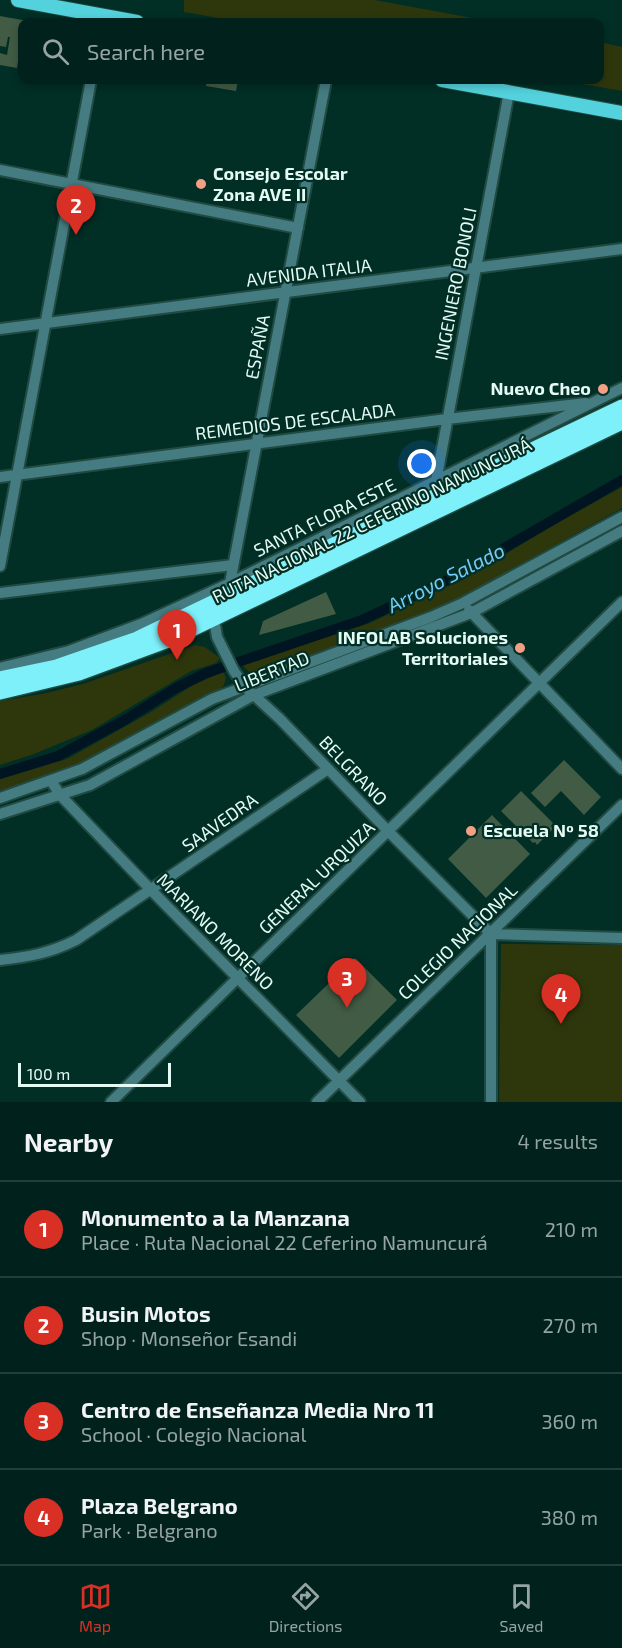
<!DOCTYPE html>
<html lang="en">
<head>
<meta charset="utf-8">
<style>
  :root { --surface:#01221c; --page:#0b2a25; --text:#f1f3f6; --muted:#96a4a3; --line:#233f3b; --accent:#d93025 }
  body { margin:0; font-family:"Exo 2",sans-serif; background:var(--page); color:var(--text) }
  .scale { position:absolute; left:18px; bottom:15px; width:153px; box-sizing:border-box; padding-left:6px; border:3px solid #e4fbf4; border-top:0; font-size:16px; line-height:21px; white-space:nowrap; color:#e4fbf4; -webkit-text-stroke:4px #012e25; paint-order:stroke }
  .you { position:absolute; left:422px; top:464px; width:21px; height:21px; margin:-15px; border:4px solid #fff; border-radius:50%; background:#1a73e8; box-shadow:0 0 0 9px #1a73e833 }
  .badge { display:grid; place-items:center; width:39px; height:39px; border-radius:50%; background:var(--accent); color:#fff; font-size:20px; font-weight:700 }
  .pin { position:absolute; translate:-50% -50px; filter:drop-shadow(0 2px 3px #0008) }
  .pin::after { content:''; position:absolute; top:32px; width:21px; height:18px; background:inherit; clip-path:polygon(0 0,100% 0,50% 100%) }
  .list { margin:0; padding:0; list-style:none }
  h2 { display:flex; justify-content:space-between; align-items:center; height:78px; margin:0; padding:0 24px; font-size:26px }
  h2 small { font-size:20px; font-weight:400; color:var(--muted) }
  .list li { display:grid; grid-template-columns:39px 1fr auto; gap:18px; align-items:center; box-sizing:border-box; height:96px; padding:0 24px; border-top:2px solid var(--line) }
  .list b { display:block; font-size:22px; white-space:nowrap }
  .list p { margin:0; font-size:20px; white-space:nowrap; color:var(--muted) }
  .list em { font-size:20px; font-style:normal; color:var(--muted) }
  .icon { flex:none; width:33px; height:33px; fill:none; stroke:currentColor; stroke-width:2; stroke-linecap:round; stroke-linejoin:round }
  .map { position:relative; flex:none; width:622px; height:1102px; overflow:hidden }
  .search { position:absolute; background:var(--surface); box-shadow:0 3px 9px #0003; left:18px; right:18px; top:18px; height:66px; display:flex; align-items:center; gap:15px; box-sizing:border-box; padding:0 21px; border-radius:12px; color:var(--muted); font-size:22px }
  .sheet { height:462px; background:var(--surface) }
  nav { display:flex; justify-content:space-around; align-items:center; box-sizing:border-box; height:84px; border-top:2px solid var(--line); background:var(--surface); font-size:16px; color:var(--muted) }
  nav a { display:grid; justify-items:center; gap:3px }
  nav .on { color:var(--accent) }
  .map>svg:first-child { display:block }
</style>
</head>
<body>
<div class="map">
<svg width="622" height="1102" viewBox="0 0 622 1102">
  <rect width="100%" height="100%" fill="#012e25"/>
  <path fill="#2e370c" d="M184,0h191l119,22h-252l-58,-10z
    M600,42l22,5v44l-62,-11h40z
    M622,487v21l-173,96 -183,68h-17l-10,-11 29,-5 102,-33 73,-35 16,-6 100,-60z
    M195,645l10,2 15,11 -4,5 -25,8 -99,59 -58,24 -34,11v-64l47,-8 39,-10z
    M223,672l3,5 -2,8 -6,6 -138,73 -80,27v-12l67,-20 84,-47 42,-27z
    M501,944l121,1v157h-123z"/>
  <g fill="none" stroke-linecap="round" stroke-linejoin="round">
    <path stroke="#001521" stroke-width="10" d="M0,774l58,-18 65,-35 53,-33 30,-15 156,-53 92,-43 168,-97"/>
  </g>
  <path fill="#415b44" d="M0,16l28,5 -6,1v27l-2,-1 -3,20 -17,-3v-12l7,2 3,-18h-2l-2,10 -6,-1z
    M207,80h31l-2,11 -30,-5z
    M326,592l10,22 -77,21 4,-14z
    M564,760l37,37 -17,18 -23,-24 -16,16 -14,-14z
    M521,791l32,32 -2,3 2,3 -16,16 -2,-3 -2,1 -32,-32z
    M492,815l38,39 -44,44 -38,-39z
    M355,958l42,42 -58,58 -43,-43z"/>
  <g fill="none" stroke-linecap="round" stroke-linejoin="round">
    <defs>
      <path id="minor" d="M0,170l298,58
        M0,329l622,-80
        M0,477l447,-58 139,-16
        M436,481l73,-389
        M0,566l91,-486
        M0,593l233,-28
        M222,598l8,-15 96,-503
        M469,610l153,159
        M215,612l-1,7 3,18 17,34 11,16 35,32 109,113 102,102
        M0,668l69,-17 72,-27 89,-41 392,-195
        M51,781l10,15 90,94 209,212
        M0,798l82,-29 130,-70 219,-82 32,-14 159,-86
        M0,814l90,-29 164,-90 217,-82 151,-82
        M0,960c29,-3 50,-7 76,-20l252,-171
        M111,1102l511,-500
        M317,1102l305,-297
        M491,1102v-168l131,4"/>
      <path id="major" d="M18,0l119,22
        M442,80l180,33"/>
      <path id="highway" d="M0,679l56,-12 81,-28 485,-232
        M0,692l79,-19 92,-34 451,-217"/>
    </defs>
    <use href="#minor" stroke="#214b42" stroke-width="14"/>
    <use href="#major" stroke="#214b42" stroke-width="16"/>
    <use href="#highway" stroke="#214b42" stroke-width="18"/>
    <use href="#minor" stroke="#457c81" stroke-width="10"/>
    <use href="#major" stroke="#53d2dd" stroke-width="14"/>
    <use href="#highway" stroke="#7ef0fa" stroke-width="15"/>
  </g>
  <g fill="#f39f85" stroke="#012e25" stroke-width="2">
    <circle cx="201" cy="184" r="6"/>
    <circle cx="603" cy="389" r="6"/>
    <circle cx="520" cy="648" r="6"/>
    <circle cx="471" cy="831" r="6"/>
  </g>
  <g text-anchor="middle" stroke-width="4.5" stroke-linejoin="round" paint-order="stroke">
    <g font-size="18" font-weight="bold" fill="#e4fbf4" stroke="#012e25" text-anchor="start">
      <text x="213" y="180">Consejo Escolar<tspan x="213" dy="21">Zona AVE II</tspan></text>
      <text x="591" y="395" text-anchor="end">Nuevo Cheo</text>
      <text x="508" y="644" text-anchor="end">INFOLAB Soluciones<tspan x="508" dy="21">Territoriales</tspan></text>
      <text x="483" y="837">Escuela Nº 58</text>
    </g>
    <g font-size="18" fill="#e4fbf4" stroke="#012e25">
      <text transform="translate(309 273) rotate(-7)" y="6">AVENIDA ITALIA</text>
      <text transform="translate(456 284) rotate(-79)" y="6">INGENIERO BONOLI</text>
      <text transform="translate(258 347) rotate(-79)" y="6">ESPAÑA</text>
      <text transform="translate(295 422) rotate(-7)" y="6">REMEDIOS DE ESCALADA</text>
      <text transform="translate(325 518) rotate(-26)" y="6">SANTA FLORA ESTE</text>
      <text transform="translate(372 521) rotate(-26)" y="6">RUTA NACIONAL 22 CEFERINO NAMUNCURÁ</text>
      <text transform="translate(272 672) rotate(-22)" y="6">LIBERTAD</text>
      <text transform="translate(353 771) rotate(46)" y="6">BELGRANO</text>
      <text transform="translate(220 823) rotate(-35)" y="6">SAAVEDRA</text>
      <text transform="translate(317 878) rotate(-44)" y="6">GENERAL URQUIZA</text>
      <text transform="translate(215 932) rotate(45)" y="6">MARIANO MORENO</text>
      <text transform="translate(458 942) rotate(-44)" y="6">COLEGIO NACIONAL</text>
    </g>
    <g font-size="20" font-style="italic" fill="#75cbf4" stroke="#012e25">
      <text transform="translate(446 578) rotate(-27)" y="7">Arroyo Salado</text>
    </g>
  </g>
</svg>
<div class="scale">100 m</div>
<div class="you"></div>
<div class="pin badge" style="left:177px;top:660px">1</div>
<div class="pin badge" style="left:76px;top:235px">2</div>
<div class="pin badge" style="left:347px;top:1008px">3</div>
<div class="pin badge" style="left:561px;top:1024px">4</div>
<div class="search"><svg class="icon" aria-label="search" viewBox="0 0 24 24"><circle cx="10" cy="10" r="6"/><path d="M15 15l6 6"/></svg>Search here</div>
</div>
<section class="sheet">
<h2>Nearby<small>4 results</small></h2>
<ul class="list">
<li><span class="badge">1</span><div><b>Monumento a la Manzana</b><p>Place · Ruta Nacional 22 Ceferino Namuncurá</p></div><em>210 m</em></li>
<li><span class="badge">2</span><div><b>Busin Motos</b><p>Shop · Monseñor Esandi</p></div><em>270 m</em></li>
<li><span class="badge">3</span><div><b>Centro de Enseñanza Media Nro 11</b><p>School · Colegio Nacional</p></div><em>360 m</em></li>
<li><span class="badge">4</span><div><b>Plaza Belgrano</b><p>Park · Belgrano</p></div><em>380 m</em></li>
</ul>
</section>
<nav>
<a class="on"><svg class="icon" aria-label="map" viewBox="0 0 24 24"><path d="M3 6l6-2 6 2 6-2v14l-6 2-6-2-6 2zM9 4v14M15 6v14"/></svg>Map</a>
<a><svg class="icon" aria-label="directions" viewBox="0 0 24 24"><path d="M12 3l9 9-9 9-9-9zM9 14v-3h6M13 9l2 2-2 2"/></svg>Directions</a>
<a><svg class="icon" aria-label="saved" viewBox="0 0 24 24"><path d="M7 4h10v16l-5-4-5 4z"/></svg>Saved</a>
</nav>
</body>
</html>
